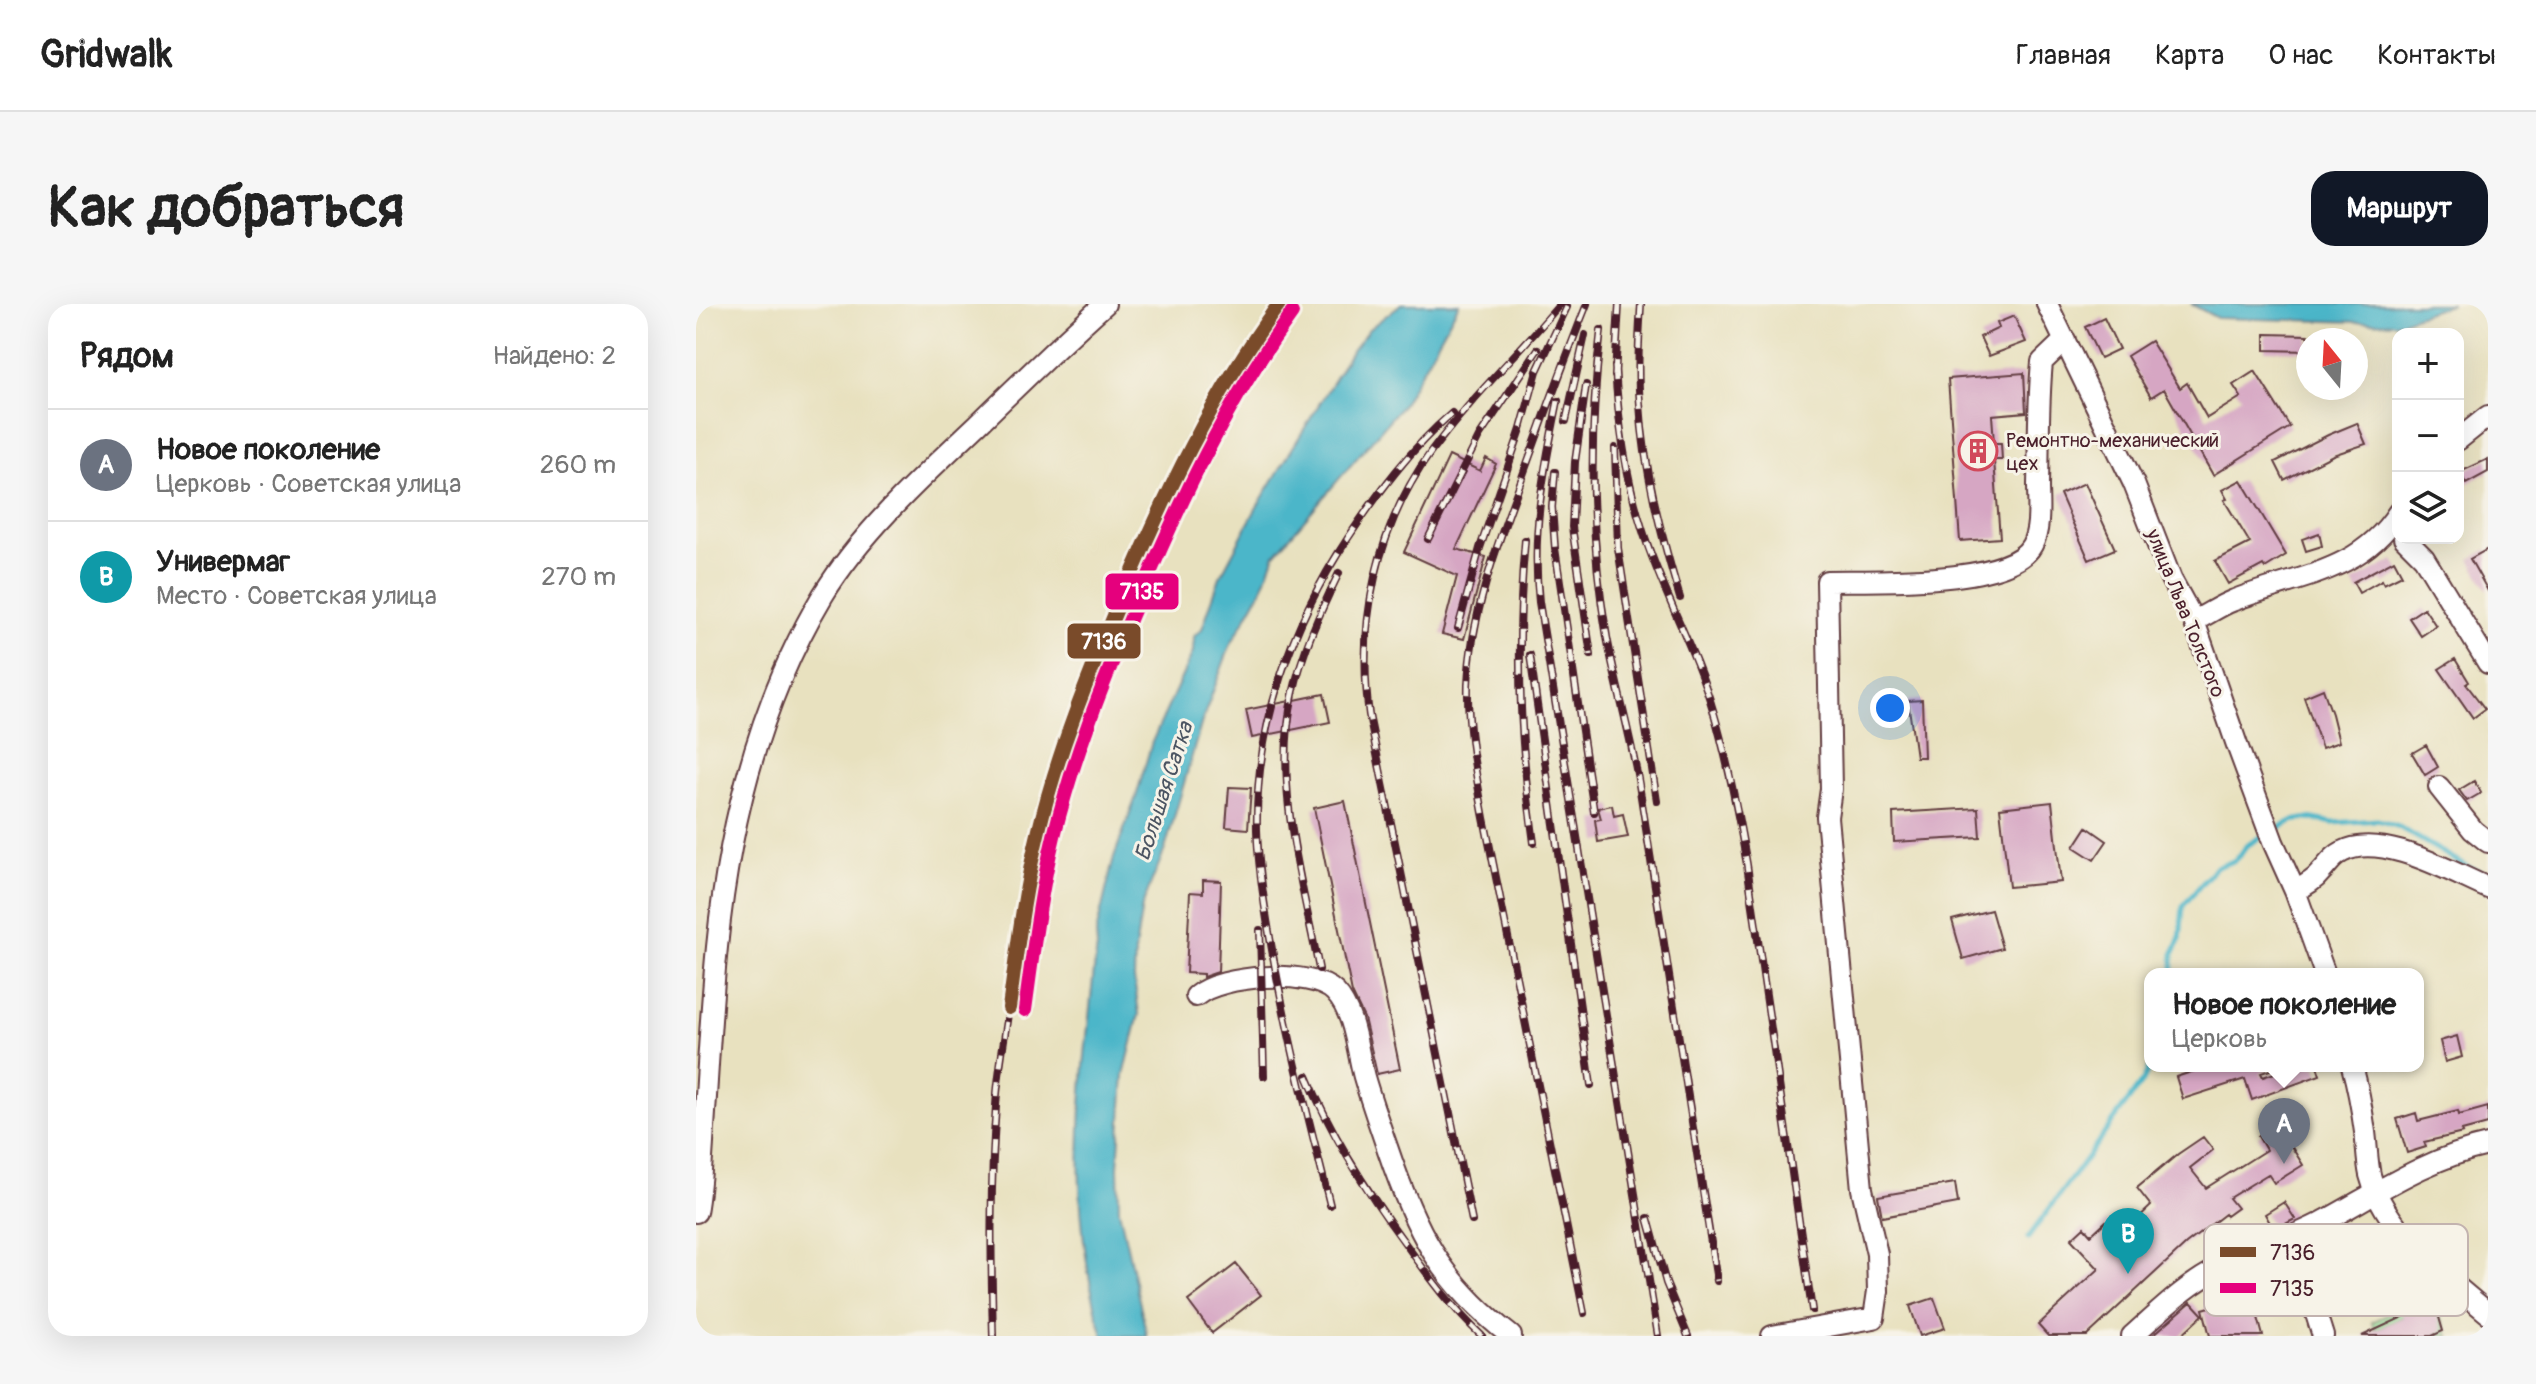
<!DOCTYPE html>
<html lang="ru">
<head>
<meta charset="utf-8">
<style>
  :root { --surface:#fff; --page:#f6f6f6; --text:#222; --muted:#767676; --line:#e0e0e0; --accent:#111827 }
  body { margin:0; font-family:Pangolin,sans-serif; background:var(--page); color:var(--text) }
  .controls { position:absolute; right:24px; top:24px; display:grid; overflow:hidden; border-radius:16px; box-shadow:0 8px 32px #0002 }
  .controls button { width:72px; height:72px; display:grid; place-items:center; padding:0; border:0; border-bottom:2px solid var(--line); background:var(--surface); color:var(--text); font:40px sans-serif }
  .compass { position:absolute; left:1600px; top:24px; width:72px; height:72px; border-radius:50%; background:var(--surface); box-shadow:0 8px 32px #0002; rotate:342deg }
  .you { position:absolute; left:1194px; top:404px; width:28px; height:28px; margin:-20px; border:6px solid #fff; border-radius:50%; background:#1a73e8; box-shadow:0 0 0 12px #1a73e833 }
  .badge { display:grid; place-items:center; width:52px; height:52px; border-radius:50%; background:var(--accent); color:#fff; font-size:26px; font-weight:700 }
  .pin { position:absolute; translate:-50% -66px; filter:drop-shadow(0 2px 4px #0008) }
  .pin::after { content:''; position:absolute; top:42px; width:28px; height:24px; background:inherit; clip-path:polygon(0 0,100% 0,50% 100%) }
  .popup { position:absolute; left:1448px; top:664px; width:280px; height:104px; box-sizing:border-box; display:grid; place-content:center; border-radius:16px; background:var(--surface); filter:drop-shadow(0 2px 6px #0005); font-size:26px; white-space:nowrap; color:var(--muted) }
  .popup b { font-size:30px; color:var(--text) }
  .popup::after { content:''; position:absolute; left:50%; top:100%; margin-left:-16px; border:16px solid transparent; border-top-color:var(--surface) }
  .list { margin:0; padding:0; list-style:none }
  h2 { display:flex; justify-content:space-between; align-items:center; height:104px; margin:0; padding:0 32px; font-size:34px }
  h2 small { font-size:26px; font-weight:400; color:var(--muted) }
  .list li { display:grid; grid-template-columns:52px 1fr auto; gap:24px; align-items:center; box-sizing:border-box; height:112px; padding:0 32px; border-top:2px solid var(--line) }
  .list b { display:block; font-size:30px; white-space:nowrap }
  .list p { margin:0; font-size:26px; white-space:nowrap; color:var(--muted) }
  .list em { font-size:26px; font-style:normal; color:var(--muted) }
  .icon { flex:none; width:44px; height:44px; fill:none; stroke:currentColor; stroke-width:2; stroke-linecap:round; stroke-linejoin:round }
  .map { position:relative; flex:none; width:1792px; height:1032px; overflow:hidden; border-radius:24px }
  header { display:flex; align-items:center; gap:48px; box-sizing:border-box; height:112px; padding:0 40px; background:var(--surface); border-bottom:2px solid var(--line) }
  header strong { font-size:38px }
  nav { display:flex; gap:44px; margin-inline-start:auto; font-size:28px }
  .intro { display:flex; align-items:center; justify-content:space-between; box-sizing:border-box; height:192px; padding:0 48px }
  h1 { margin:0; font-size:56px }
  .button { padding:20px 36px; border-radius:24px; background:var(--accent); color:#fff; font-size:28px; font-weight:700 }
  main { display:flex; gap:48px; padding:0 48px }
  aside { flex:1; background:var(--surface); border-radius:24px; box-shadow:0 8px 32px #0002 }
  .map>svg:first-child { display:block }
</style>
</head>
<body>
<header>
<strong>Gridwalk</strong>
<nav><a>Главная</a><a>Карта</a><a>О нас</a><a>Контакты</a></nav>
</header>
<div class="intro"><h1>Как добраться</h1><a class="button">Маршрут</a></div>
<main>
<aside>
<h2>Рядом<small>Найдено: 2</small></h2>
<ul class="list">
<li><span class="badge" style="background:#6b7280">A</span><div><b>Новое поколение</b><p>Церковь · Советская улица</p></div><em>260 m</em></li>
<li><span class="badge" style="background:#0f9aa8">B</span><div><b>Универмаг</b><p>Место · Советская улица</p></div><em>270 m</em></li>
</ul>
</aside>
<div class="map">
<svg width="1792" height="1032" viewBox="0 0 1792 1032">
  <rect width="100%" height="100%" fill="#f7f3e8"/>
  <filter id="ink" filterUnits="userSpaceOnUse"><feTurbulence type="fractalNoise" baseFrequency=".0125" numOctaves="2"/><feDisplacementMap in="SourceGraphic" scale="16" xChannelSelector="R" yChannelSelector="G"/><feConvolveMatrix kernelMatrix="1 2 1 2 8 2 1 2 1" color-interpolation-filters="sRGB"/></filter>
  <filter id="wash" filterUnits="userSpaceOnUse"><feTurbulence type="fractalNoise" baseFrequency=".006" numOctaves="4" result="noise"/><feDisplacementMap in="SourceGraphic" scale="32" xChannelSelector="R" yChannelSelector="G"/><feGaussianBlur stdDeviation="1.8" result="paint"/><feColorMatrix in="noise" values="0 0 0 0 0 0 0 0 0 0 0 0 0 0 0 0 0 1.4 0 .05"/><feComposite in="paint" operator="in"/></filter>
  <g filter="url(#wash)">
    <rect width="100%" height="100%" fill="#e8e1bf"/>
    <path fill="#90d893" stroke="#6d7c5f" stroke-width="2" d="M1730,993l9,4 14,35h-17l10,-5 -26,-20 -40,19 -4,-8z"/>
    <path fill="#4cb6c9" stroke="#4b6a7a" stroke-width="2" d="M705,0h58l-56,100 -128,150 -13,35 -32,57 -28,75 -37,128 -23,57 -7,44 -1,29 5,35 -15,61 -6,92 1,43 28,126h-44c-30,-102 -27,-205 -15,-309 3,-27 5,-53 9,-79l-1,-15 18,-76 22,-60 16,-55 41,-90 1,-16 8,-7 18,-52 37,-70 93,-154 19,-24z
      M1495,0h261l-56,19 -179,-5z"/>
    <g fill="none" stroke-linecap="round" stroke-linejoin="round">
      <path stroke="#4cb6c9" stroke-width="5" d="M1579,526l17,-9 17,-3 24,5 45,-3 21,7 69,40 20,7
        M1477,670v-20l7,-14 3,-34 32,-38 18,-7 7,-5 6,-10 20,-12
        M1332,934l116,-159 6,-13"/>
    </g>
    <g id="blocks">
      <path fill="#d6a6c3" d="M1318,12l12,26 -37,14 -9,-19 19,-9 -2,-5z
        M1408,14l15,31 -19,9 -15,-31z
        M1569,30l43,1v16l-43,-1z
        M1455,37l29,47 7,-5 20,35 34,-21 -8,-12 22,-14 35,56 -77,48 -49,-86 -13,8 -24,-41z
        M1328,69l2,39 -34,3 2,28h7l1,17h-8l6,78 -40,3 -12,-162z
        M1661,119l9,21 -33,11 -49,25 -9,-18 53,-27z
        M753,152l31,15 6,-13 10,6 -40,85 30,8 -22,82 -22,-5 15,-58 -53,-24z
        M1792,155v13l-22,12 -6,-12z
        M1545,176l45,75 -21,13 -2,-3 -35,19 -13,-23 35,-18 -26,-43 3,-1 -5,-9z
        M1389,179l30,66 -26,11 -29,-66z
        M1623,229l3,13 -16,5 -4,-12z
        M1792,245v42l-18,-32z
        M1698,256l8,15 -18,9 -2,-4 -23,13 -6,-11z
        M1728,304l12,18 -15,10 -12,-18z
        M1759,355l14,23 -3,2 19,25 -12,9 -34,-49z
        M1627,385l9,25 7,28 -17,6 -18,-51z
        M628,390l6,28 -78,16 -6,-28z
        M1226,396l2,57h-8l-8,-56z
        M1730,441l12,22 -13,8 -13,-22z
        M1778,477l7,12 -14,8 -8,-11z
        M533,483l22,1 -3,41 -22,-2z
        M649,497l55,268 -23,5 -13,-56 -12,-25 -38,-185z
        M1356,498l9,80 -52,5 -9,-79z
        M916,501l2,11 9,-2 5,23 -30,5 -3,-22 6,-1 -3,-11z
        M1282,504l2,29 -86,5 -1,-29z
        M1391,523l20,14 -13,19 -20,-13z
        M507,576l18,1 -3,91 -15,5v-3l-17,-1 4,-81 13,1z
        M1295,606l11,38 -39,11 -11,-39z
        M1761,732l5,21 -17,5 -5,-21z
        M1514,762h66v2l-15,5 2,4 32,-11h22l3,9 -68,25 -7,-21 -62,20 -7,-22z
        M1792,803v17l-26,7 1,2 -39,9 2,5 -19,6 -10,-34 19,-6 2,8 40,-10 1,4z
        M1588,817l8,14 -6,3 17,27 -29,18 -6,-9 -39,24 8,10 -11,8 -1,-2 -39,30 -99,92h-39l-10,-11 61,-56 -28,-30 13,-12 7,8 15,-14 13,15 32,-30 -14,-18 41,-34 25,-17 10,13 -23,18 16,20 60,-38 -8,-14z
        M1259,879l3,20 -76,14 -4,-21z
        M1588,898l11,17 -21,11 -9,-16z
        M540,960l25,31 -49,38 -24,-32z
        M1556,991l11,41h-53l-7,-27z
        M1238,994l11,30 -25,8 -10,-30z
        M1732,996l10,14 5,17 -11,5h-70l41,-19 -2,-5z
        M1495,998l12,13 -23,21h-28z"/>
    </g>
  </g>
  <g filter="url(#ink)">
    <use href="#blocks" fill-opacity="0" stroke="#623c41" stroke-width="2"/>
    <g fill="none" stroke-linecap="round" stroke-linejoin="round">
      <defs>
        <path id="minor" d="M1351,0l87,180 37,95 23,42 43,124 36,97 22,49 30,83
          M1762,136l30,-24
          M1708,234l20,20 64,105
          M1498,317c13,-6 25,-15 38,-20 61,-25 126,-26 166,-88
          M1743,483l34,43 15,12
          M1599,587c9,-5 19,-10 25,-18 8,-8 12,-16 22,-21 38,-21 109,20 146,36
          M500,692c24,-21 115,-28 139,-4 20,21 22,59 29,85 7,24 15,47 23,70 28,83 53,134 124,189
          M1656,762c6,21 10,44 13,66 2,15 2,29 5,43 15,56 75,102 118,138
          M0,908c5,-27 6,-56 8,-84 4,-60 7,-121 13,-181 12,-123 42,-245 106,-352 40,-65 99,-118 154,-170 42,-41 84,-82 128,-121
          M1596,934l31,98
          M1076,1032l102,-18 4,-27 -1,-37 -15,-65 -35,-372 4,-28 -4,-208c43,-1 184,5 205,-36 9,-17 6,-42 6,-60 1,-41 0,-82 4,-123l23,-22
          M1436,1032c28,-25 54,-51 88,-68 33,-17 68,-28 101,-45 54,-29 106,-65 167,-78"/>
      </defs>
      <use href="#minor" stroke="#623c41" stroke-width="24"/>
      <use href="#minor" stroke="#fff" stroke-width="20"/>
      <defs>
        <path id="rail" d="M945,0c-2,33 -4,67 -1,100 4,66 21,131 40,194
          M905,26c-12,102 -12,206 6,307 10,54 26,106 34,160 26,161 50,323 76,484
          M919,62c3,55 10,109 27,162 19,62 53,120 71,182 15,51 25,103 34,155l65,445
          M919,72l4,-72
          M890,81l-11,77 -3,65 19,128
          M862,97c-14,69 -27,130 -19,201l119,734
          M870,117l19,-86
          M919,144l3,100 39,253
          M859,168l-3,35 3,41 39,264
          M732,235l51,-102 59,-88
          M829,236c-9,100 -6,203 9,303
          M762,324l22,-80 41,-119 16,-58 30,-64
          M834,351l61,430
          M564,626l4,146
          M623,665c-17,-88 -46,-185 -26,-275 9,-42 27,-82 46,-121
          M611,772c25,61 61,117 100,170 23,32 46,63 75,90
          M634,901c-22,-89 -45,-177 -60,-267 -6,-35 -12,-72 -13,-108 -2,-104 34,-206 91,-292 30,-45 62,-89 104,-125
          M952,914l18,65 22,53
          M776,917l-103,-506c-12,-92 7,-187 62,-263 38,-52 87,-98 129,-148
          M888,1009l-100,-495c-8,-44 -17,-88 -16,-133 3,-69 27,-135 51,-199 22,-61 44,-122 68,-182
          M297,1032c-2,-77 -3,-153 3,-230 2,-33 8,-65 13,-98"/>
      </defs>
      <use href="#rail" stroke="#4a1f2b" stroke-width="8"/>
      <use href="#rail" stroke="#f7f3e8" stroke-width="5" stroke-dasharray="15" stroke-linecap="butt"/>
      <defs>
        <path id="rail-1" d="M313,704c8,-58 15,-117 29,-174 19,-81 51,-159 83,-235 44,-104 91,-204 158,-295"/>
        <path id="rail-2" d="M329,706c8,-58 15,-117 29,-174 19,-78 49,-154 81,-228 44,-104 90,-204 157,-295"/>
      </defs>
      <use href="#rail-1" stroke="#f7f3e8" stroke-width="20"/>
      <use href="#rail-2" stroke="#f7f3e8" stroke-width="20"/>
      <use href="#rail-1" stroke="#7a4b2a" stroke-width="14"/>
      <use href="#rail-2" stroke="#e5007d" stroke-width="14"/>
    </g>
  </g>
  <defs>
    <symbol id="building-ring" viewBox="-11 -11 22 22"><circle r="9.5" fill="#f7f3e8" stroke="#d1495b" stroke-width="1.5"/><path d="M-4-6H4V6H1V3H-1V6H-4ZM-2.5-4.3h1.7v1.8h-1.7ZM.8-4.3h1.7v1.8H.8ZM-2.5-1h1.7V.8h-1.7ZM.8-1h1.7V.8H.8Z" fill="#d1495b"/></symbol>
  </defs>
  <g fill-rule="evenodd">
    <use href="#building-ring" x="1260" y="125" width="44" height="44"/>
  </g>
  <g text-anchor="middle" stroke-width="6" stroke-linejoin="round" paint-order="stroke">
    <g font-size="20" fill="#4a1f2b" stroke="#f7f3e8" text-anchor="start">
      <text x="1310" y="143">Ремонтно-механический<tspan x="1310" dy="23">цех</tspan></text>
    </g>
    <g font-size="20" fill="#4a1f2b" stroke="#f7f3e8">
      <text transform="translate(1490 309) rotate(68)" y="7">улица Льва Толстого</text>
    </g>
    <g font-size="22" font-style="italic" fill="#4b5462" stroke="#f7f3e8">
      <text transform="translate(467 487) rotate(-72)" y="8">Большая Сатка</text>
    </g>
  </g>
  <rect x="1508" y="920" width="264" height="92" rx="12" fill="#f7f3e8" stroke="#c3b3af" stroke-width="2"/>
  <rect x="1524" y="943" width="36" height="10" fill="#7a4b2a"/>
  <rect x="1524" y="979" width="36" height="10" fill="#e5007d"/>
  <g font-size="22" fill="#4a1f2b">
    <text x="1574" y="956">7136</text>
    <text x="1574" y="992">7135</text>
  </g>
  <g stroke="#f7f3e8" stroke-width="3">
    <rect x="408" y="268" width="76" height="39" rx="8" fill="#e5007d"/>
    <rect x="370" y="318" width="76" height="38" rx="8" fill="#7a4b2a"/>
  </g>
  <g font-size="22" text-anchor="middle" font-weight="bold" fill="#fff">
    <text x="446" y="295">7135</text>
    <text x="408" y="345">7136</text>
  </g>
</svg>
<div class="controls">
<button>+</button>
<button>−</button>
<button><svg class="icon" aria-label="layers" viewBox="0 0 24 24"><path d="M12 4l9 5-9 5-9-5zM3 14l9 5 9-5"/></svg></button>
</div>
<svg class="compass" viewBox="-18 -18 36 36"><path d="M0-13l5 13h-10z" fill="#e53935"/><path d="M0 13l5-13h-10z" fill="#767676"/></svg>
<div class="you"></div>
<div class="pin badge" style="left:1588px;top:860px;background:#6b7280">A</div>
<div class="popup"><b>Новое поколение</b>Церковь</div>
<div class="pin badge" style="left:1432px;top:970px;background:#0f9aa8">B</div>
</div>
</main>
</body>
</html>
